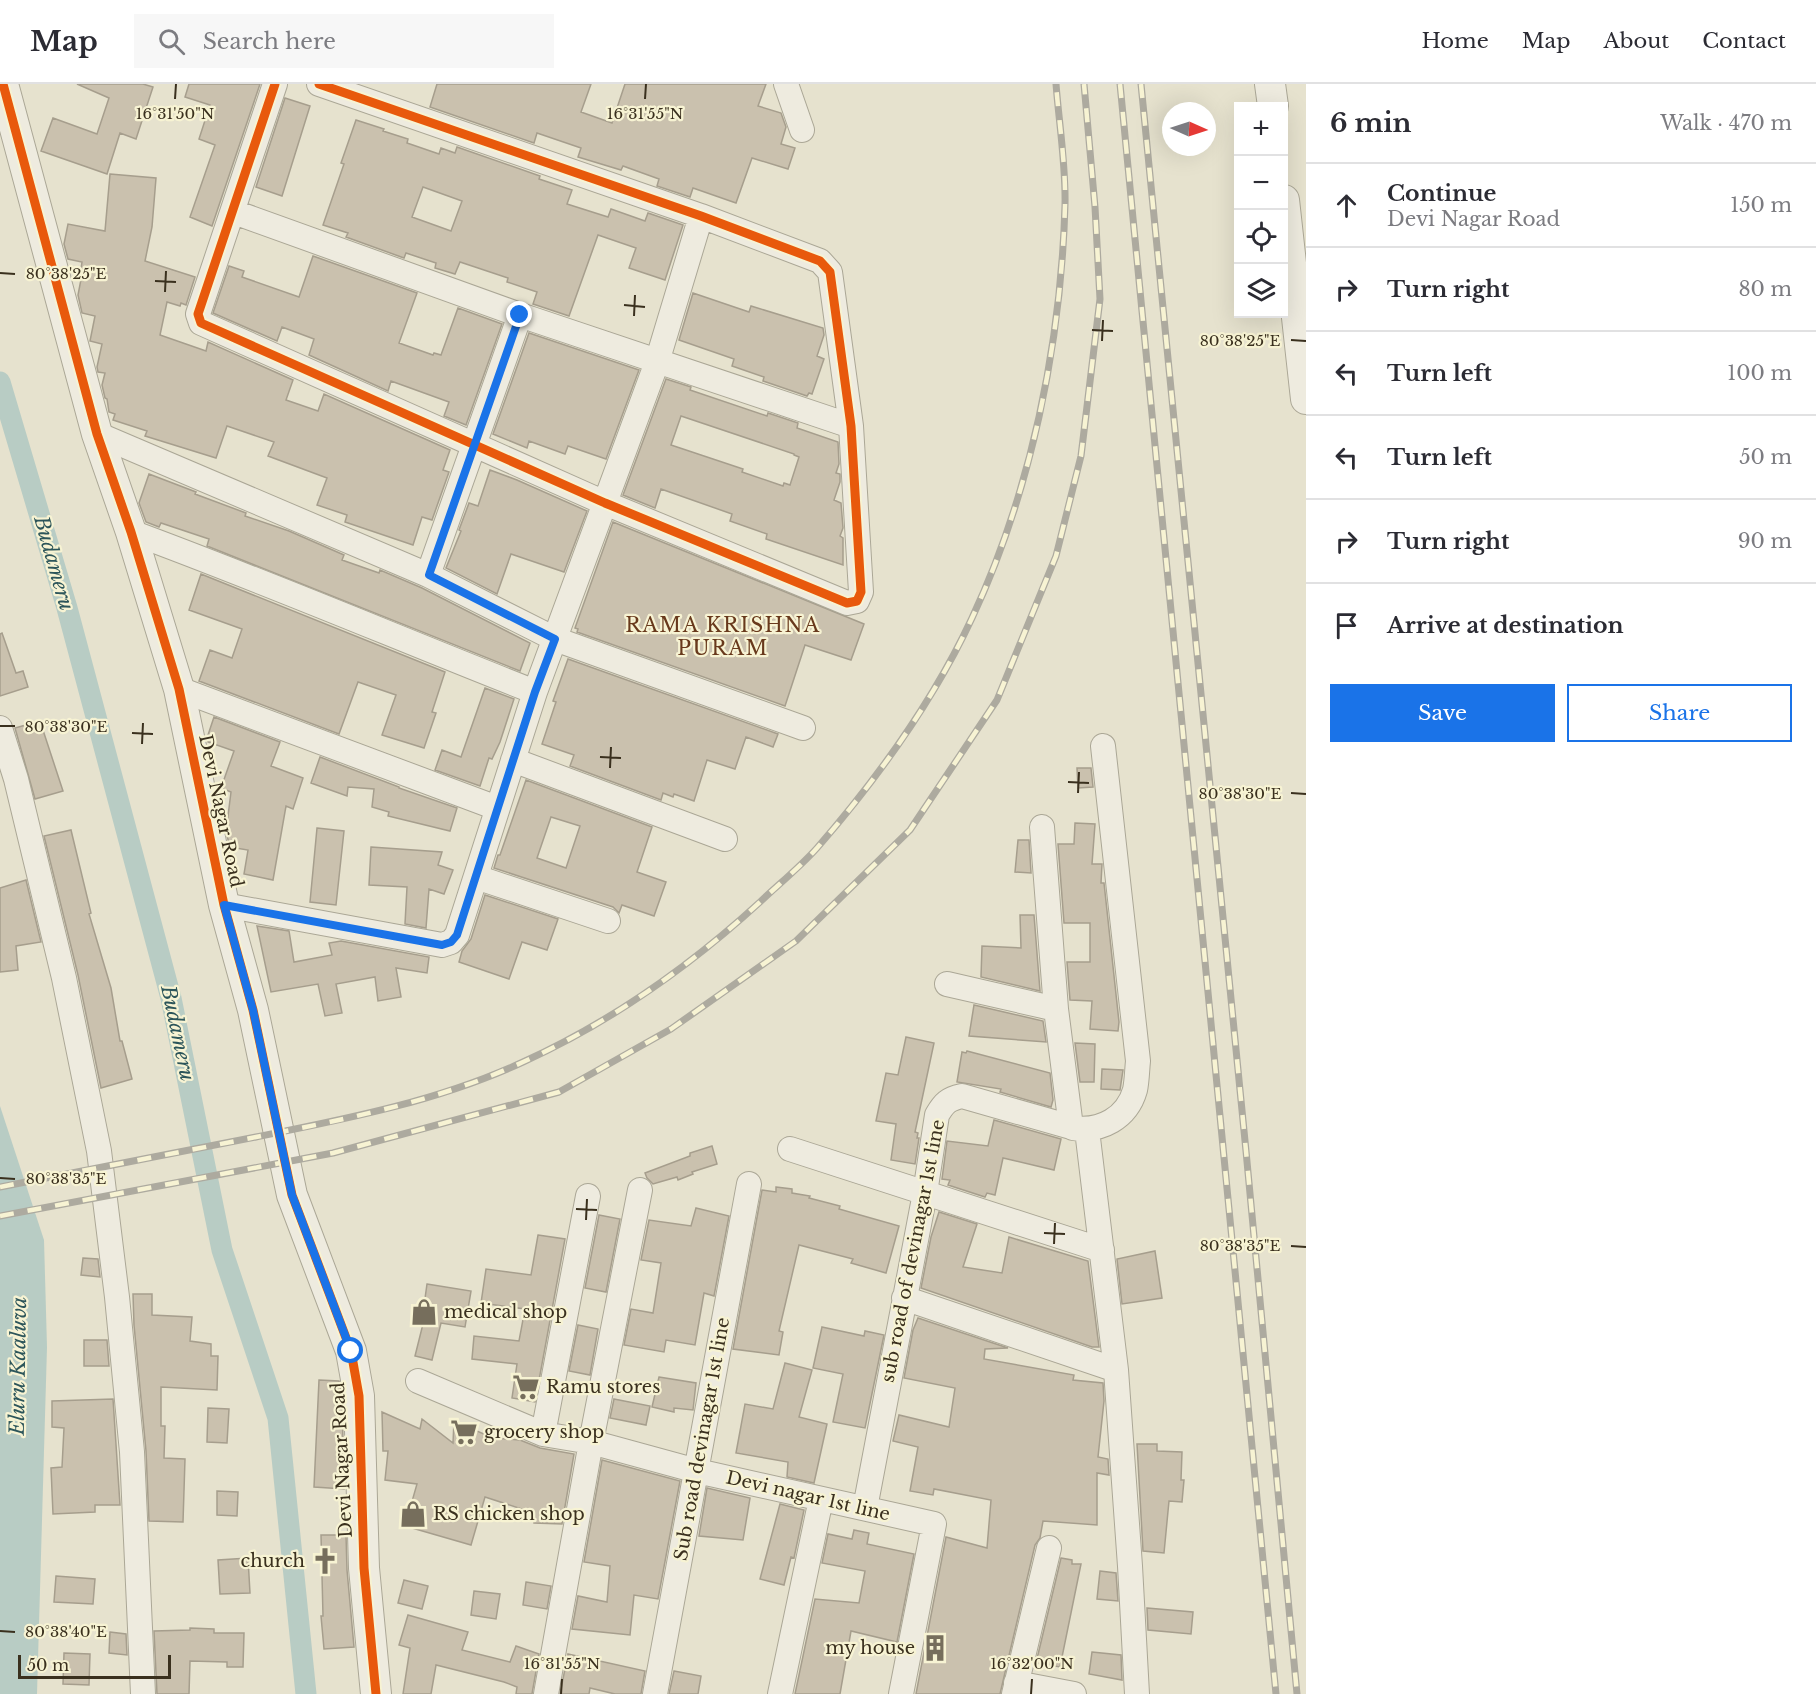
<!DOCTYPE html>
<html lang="en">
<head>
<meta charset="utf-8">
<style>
  :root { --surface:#fff; --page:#f7f7f7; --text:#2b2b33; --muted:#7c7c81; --line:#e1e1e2; --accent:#1a73e8 }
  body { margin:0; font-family:"Libre Baskerville",serif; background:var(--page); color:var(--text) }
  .controls { position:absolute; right:18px; top:18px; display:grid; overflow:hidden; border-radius:0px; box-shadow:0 6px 24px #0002 }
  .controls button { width:54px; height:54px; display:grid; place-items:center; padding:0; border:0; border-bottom:2px solid var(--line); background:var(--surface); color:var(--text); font:30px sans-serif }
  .compass { position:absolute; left:1162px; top:18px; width:54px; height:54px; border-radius:50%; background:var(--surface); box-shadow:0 6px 24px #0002; rotate:93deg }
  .scale { position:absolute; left:18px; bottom:15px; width:153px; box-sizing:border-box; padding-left:6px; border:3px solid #3a301e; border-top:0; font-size:16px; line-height:21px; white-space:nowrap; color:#3a301e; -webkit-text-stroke:4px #f7f3d3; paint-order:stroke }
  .stop { position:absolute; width:18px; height:18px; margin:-14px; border:4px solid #1a73e8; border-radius:50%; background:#fff }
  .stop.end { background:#1a73e8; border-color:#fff; box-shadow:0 2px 6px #0008 }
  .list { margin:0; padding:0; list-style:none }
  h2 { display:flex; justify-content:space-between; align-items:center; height:78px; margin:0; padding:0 24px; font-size:26px }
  h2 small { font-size:20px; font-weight:400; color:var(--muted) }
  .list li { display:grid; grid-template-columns:39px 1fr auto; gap:18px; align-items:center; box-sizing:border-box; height:84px; padding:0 24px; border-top:2px solid var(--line) }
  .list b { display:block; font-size:22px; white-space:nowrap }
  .list p { margin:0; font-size:20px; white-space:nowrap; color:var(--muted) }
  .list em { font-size:20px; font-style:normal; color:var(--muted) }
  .actions { display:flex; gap:12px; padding:18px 24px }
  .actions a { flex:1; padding:14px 0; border:2px solid var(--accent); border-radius:0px; text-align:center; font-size:21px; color:var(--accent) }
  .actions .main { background:var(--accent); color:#fff }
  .icon { flex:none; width:33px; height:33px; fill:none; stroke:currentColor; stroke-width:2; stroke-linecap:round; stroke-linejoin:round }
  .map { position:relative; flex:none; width:1306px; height:1610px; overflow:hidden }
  header { display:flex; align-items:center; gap:36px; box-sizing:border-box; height:84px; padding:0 30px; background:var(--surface); border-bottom:2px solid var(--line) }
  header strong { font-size:28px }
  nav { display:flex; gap:33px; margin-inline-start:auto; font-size:21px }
  .search { width:420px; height:54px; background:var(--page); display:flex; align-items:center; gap:15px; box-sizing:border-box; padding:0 21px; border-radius:0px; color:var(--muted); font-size:22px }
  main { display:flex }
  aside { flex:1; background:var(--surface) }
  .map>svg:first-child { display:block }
</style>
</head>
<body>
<header>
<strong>Map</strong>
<div class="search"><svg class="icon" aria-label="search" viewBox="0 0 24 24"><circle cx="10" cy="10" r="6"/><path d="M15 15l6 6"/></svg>Search here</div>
<nav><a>Home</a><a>Map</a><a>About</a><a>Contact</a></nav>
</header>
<main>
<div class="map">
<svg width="1306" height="1610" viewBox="0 0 1306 1610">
  <rect width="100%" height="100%" fill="#e6e2ce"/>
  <path fill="#b8ccc4" d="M0,1022l44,134 3,107 -10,347h-37z"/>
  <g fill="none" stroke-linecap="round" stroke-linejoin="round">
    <path stroke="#b8ccc4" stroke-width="21" d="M0,298l67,226 104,390 51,252 56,168 28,276"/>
  </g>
  <path fill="#cac1ae" stroke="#a69e8d" stroke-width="1.5" fill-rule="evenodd" d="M77,0h66l10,3 -17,52 -16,-6 -13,41 -66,-23 12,-33 44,16 12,-36z
    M189,0h71l-48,142 -22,-9 25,-72 -16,-6 11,-34 -25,-8z
    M437,0h154l-10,28 31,11 13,-39h141l-8,22 23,7 5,14 -5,17 14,4 -7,21 -36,-11 -16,45 -43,-15 -3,9 -33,-11 2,-7 -36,-13 -2,4 -43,-13 3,-9 -44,-15 -3,10 -104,-36z
    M285,14l25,8 -28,90 -26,-9z
    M356,36l28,9 -1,2 25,8 -1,4 32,11 2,-6 14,5 2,-6 83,29 -1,3 33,11 -5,14 41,13 3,-8 34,12 3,-8 35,12 -18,55 -36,-12 7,-20 -38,-13 -29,81 -36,-12 4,-12 -30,-10 1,-4 -48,-16 -5,12 -20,-6 1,-5 -30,-10 -2,5 -58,-21 2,-4 -25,-8 21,-61 -3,-1zM423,103l39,14 -11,30 -39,-14z
    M110,90l46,4 -4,49 -7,34 50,16 -9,28 -5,-2 -1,3 -13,-4 -7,33 46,16 2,-9 85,38 -7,20 32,11 6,-17 126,56 -7,20 6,2 -17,48 -10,-3 -9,28 -68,-23 2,-7 -30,-10 10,-27 -59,-22 6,-14 -47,-16 -11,32 -71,-22 2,-5 -34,-11 2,-6 -6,-2 -2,-13 -2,-1 -3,-13 3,-12 -7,-1 -1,-5 5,-23 -12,-3 5,-25 -13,-3 -4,-18 5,-26h-2l1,-7 -14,-3 -4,-15 4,-20 37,7z
    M313,172l104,37 -18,50 34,12 1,-2 7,2 17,-47 44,16 -36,101 -22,-9 5,-14 -58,-21 -3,10 -79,-36 5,-16 -32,-12 -5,14 -64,-28 16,-47 15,5 -2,6 57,20z
    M693,209l56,19 2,-6 72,22 1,7 -7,21 7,3 -12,35 -3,-1 -2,3 -44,-15 1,-4 -32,-11 2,-7 -55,-19z
    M529,249l110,37 -33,89 -38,-13 -3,8 -36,-13 -2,7 -34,-14z
    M666,295l25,8 -1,3 77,26 1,-3 30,10 -1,5 41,14 1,22 -3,9 4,1v8l-6,18 7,3 2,25 -3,8 3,2v27l-77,-26 1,-5 -37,-13 2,-7 -71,-25 -6,19 -32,-13zM681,332l113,38v1l5,2 -9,28 -6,-2 -1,3 -41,-14 1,-3 -72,-24z
    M490,386l27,10 70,31 -23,61 -53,-18 -14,40 -51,-26 15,-37 -2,-1 10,-27 9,3z
    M149,390l47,18 -1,2 51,19 -1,3 44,15 55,24 -2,5 37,13 1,-3 42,18 108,55 -10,28 -313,-125 2,-7 -48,-16 -2,4 -13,-5 -7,-19z
    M613,438l251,102 -13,36 -46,-15 -20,61 -208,-74 1,-3 -3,-1z
    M201,490l244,98 -13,40 4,1 -12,35 -42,-13 14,-40 -38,-13 -19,52 -140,-53 11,-31 22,8 10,-29 -53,-19z
    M2,549l14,40 7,-2 5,16 -28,9v-62z
    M568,575l210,75 -5,13 -27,-10 -11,32 -28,-9 -13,41 -20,-7 -1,3 -10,-4 -2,7 -91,-34 4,-11 -32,-11 14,-42 -3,-1z
    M485,604l29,11 -14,43 -8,17 -3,-1 -9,28 -45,-16 7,-20 19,7z
    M214,633l66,25 -9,24 32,12 -10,31 -7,-3 -13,74 -29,-6 4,-24 -18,-3 -4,-15 5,-40 -10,-4 13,-37 -26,-9 -1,-4z
    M40,637l23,70 -28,8 -20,-71z
    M320,673l79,30v1l58,20 -7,23 -62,-15 1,-4 -17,-5 2,-18 -26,-2 -1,9 -36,-13z
    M1077,684h14l2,19 -15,1z
    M526,696l126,47 -15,45 29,10 -12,34 -32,-11 -3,8 -6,-6 -119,-39 4,-13h2zM551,733l29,9 -14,42 -29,-10z
    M1075,739l20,1 -3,40h10l-1,19h3l15,139 -1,9 -28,-2 2,-28 -22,-1 -3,-38h23v-39h-26l-6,-79h16z
    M317,744l27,3 -8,74 -26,-3z
    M71,746l20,83 -2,1 22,74 9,53h2l10,38 -31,9 -23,-113 -34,-139z
    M1018,756h11l2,33 -16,-1z
    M371,763l71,5 -4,13 15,5 -9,24 -15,-5 -3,39 -21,-4 2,-37 -38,-2z
    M26,796l15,62 -25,4 2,24 -18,2v-84z
    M485,811l73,24 -11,31 -25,-8 -13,37 -50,-17 3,-11 9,-12z
    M1020,831h14l6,76 -59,-14 1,-31 39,2z
    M257,842l32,5 5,31 38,-7 -3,-12 12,-2 88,16 -2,16 -31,-5 5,29 -23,4 -3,-24 -39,7 6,29 -17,3 -7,-32 -47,8z
    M974,921l69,16 3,21 -77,-6z
    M906,953l28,6 -19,89 3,1 -1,5h2l-4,26 -24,-4 5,-36 -20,-3 10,-48 12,2z
    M1075,959l20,1 -1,38h-14z
    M967,967l83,22 3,27 -2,7 -51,-15 1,-3 -44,-7 5,-30 4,1z
    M1102,985l21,1 -3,20 -19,-1z
    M994,1036l67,19 -7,31 -51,-12 -8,37 -8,-2 -2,4 -37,-12 2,-5 -8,-1 5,-38 41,5z
    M712,1062l5,18 -25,8 1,2 -15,6 -1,-3 -24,7 -6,-6 -2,-5 45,-17v-3z
    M776,1103l16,2v4l18,3 -1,2 31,8 -1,3 60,17 -13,47 -35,-10 2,-4 -54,-14 -20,86 4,1 -4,23 -46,-6 29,-159 14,2z
    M696,1124l33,8 -15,80 -10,-3 -9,52 -29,-5 -2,12 -40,-7 7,-36 22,4 8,-50 -20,-3 8,-40 42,6z
    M939,1128l38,12 -14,43 39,6 7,-36 79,24 11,86h-7l-171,-59 10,-51z
    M599,1131l21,4 -14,73 -21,-4z
    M538,1151l27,4 -30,163 -23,-4 5,-34 -45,-5 2,-23 45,5 6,-32 -44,-6 5,-34 45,6z
    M1155,1167l7,47 -40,6 -5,-45z
    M83,1174l15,1 2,18 -19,-2z
    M427,1200l44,7 -6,36 -24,-4 -9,37 -17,-4 9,-36h-2z
    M133,1210h19v21l40,2 -2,24 21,3v12h7l-1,34 -56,-3v39h4l-1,32 21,1 -2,63 -34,-1 -3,-70 -12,-126z
    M918,1234l90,30 -23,1 -1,10 90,16 -1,5 30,3 1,18 -6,56 10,2 1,16 -12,-2v52l-54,-4 -3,17 -5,7 -35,149h-84l30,-157 41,11 4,-48 -57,-11 -1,6 -23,-4 8,-44 -25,-6 6,-26 50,12 6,-39 -51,-10 9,-48z
    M578,1241l20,4 -8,46 -21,-4z
    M822,1243l42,9 1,-5 19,4 -19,93 -32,-6 10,-48 -30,-6z
    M84,1256h23l2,26h-25z
    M785,1279l27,7 -13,47 28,7 -13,59 -27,-6 1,-15 -52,-9 9,-49 28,5z
    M659,1293l37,6 -3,27 -19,-2v4l-22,-5z
    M319,1296l20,1 3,17 2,91 -30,-2z
    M113,1315l7,106h-25v7l-42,2 -2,-46 11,-1 2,-39 -12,-1v-26z
    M614,1315l36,7 -4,19 -36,-7z
    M208,1324l21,1 -2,34 -20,-1z
    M382,1328l38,17 2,-10 31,24 1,-22 39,17 27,2 20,8 34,6 -12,70 -28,-1v-10l-49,-16 -14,48 -66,-19 12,-42 -32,-4 3,-29h-5z
    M1137,1360h20v7l25,1 -1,28h3l-2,22 -13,-1 -5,52 -21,-2z
    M602,1376l78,21 -22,118 -24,-4 -4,40 -58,-6 6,-33 29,6 3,-36 -26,-4z
    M707,1404l43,10 -7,42 -44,-4z
    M217,1407l21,1 -1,24 -20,-1z
    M780,1420l24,6 -10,48 -3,-1 -7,28 -24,-6z
    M854,1446l15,3 -2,11 47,10 -17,88 -46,-11 -11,63h-45l20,-95 44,4 6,-32 -43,-8 6,-29 24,5z
    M321,1451h25l1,35 7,77 -30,2 -3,-33h2z
    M248,1474l2,35 -30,1 -2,-34z
    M1061,1474l11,2v4h9l-21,103 -24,-4z
    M1100,1487l16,2 2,28 -21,-2z
    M56,1492l39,3 -2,25 -39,-2z
    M404,1496l24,6 -6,23 -24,-6z
    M526,1498l25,4 -4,23 -24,-4z
    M474,1507l26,3 -4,25 -25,-4z
    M1147,1524l46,4 -2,22 -43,-4z
    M408,1531l60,17 -6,18 48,12 6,-16 23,8 -7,40h-16l1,-7 -13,-5 -68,-17 -5,29h-28l7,-46 -11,-3z
    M190,1544l24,1v4h30l-1,34h-16v-5l-37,-1 -1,33h-32l-3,-63 36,-1z
    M110,1548l16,2 1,21 -18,-2z
    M1092,1568l29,3 1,25 -33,-6z
    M64,1569l26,1 -1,31 -26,-1z
    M568,1570l77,17 -4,23h-26l-25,-6 -1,6h-29z
    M674,1587l27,5 -3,18h-29z"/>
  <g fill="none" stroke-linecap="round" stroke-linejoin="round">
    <defs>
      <path id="minor" d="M275,0l-77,230 3,9 404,180 242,100 10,-2 4,-9 -10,-166 -21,-154 -10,-11 -119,-45 -382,-132
        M786,0l16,46
        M234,128l286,103 331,111
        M97,350l331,141 127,64 248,89
        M131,448c136,50 269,107 404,160
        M428,491l92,-260
        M179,605l318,119
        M0,644l16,51 48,199 35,173 18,146 15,155 11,242
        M513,676l212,79
        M476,793l132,44
        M224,821l218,40 9,-3 6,-7 78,-243 122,-330 44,-146
        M947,900l109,25
        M1073,1044c28,4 54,-10 62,-38 2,-9 2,-20 3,-29l-35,-315
        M1087,1046l29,240 14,196 7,128
        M790,1065l312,101
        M904,1214l212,72
        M418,1297l125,53 48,8 106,29 237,53 -33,170
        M543,1350l45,-238
        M865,1424l60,-315 12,-78c7,-12 11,-16 25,-19l109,31 -15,-118 -14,-182
        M1016,1599l58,11
        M546,1610l45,-252 49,-252
        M655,1610l94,-510
        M780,1610l41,-195
        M1014,1610l35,-146"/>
      <path id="tertiary" d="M3,0l94,350 34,98 48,157 45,216 29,105 39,185 59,156 8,45 5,172 12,126
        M1270,0l3,22
        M1284,116l22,199"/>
    </defs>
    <use href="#minor" stroke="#aba796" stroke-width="26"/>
    <use href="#tertiary" stroke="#aba796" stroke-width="32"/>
    <use href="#minor" stroke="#eeebdf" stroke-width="24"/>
    <use href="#tertiary" stroke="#eeebdf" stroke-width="30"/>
    <defs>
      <path id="rail" d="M1120,0l156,1610
        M1141,0l105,1067 51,543
        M0,1103c85,-17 171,-33 256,-50 90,-18 183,-36 267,-75 88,-40 166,-95 237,-160 19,-18 40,-35 57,-54 60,-69 116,-146 155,-230 59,-126 89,-274 93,-413 1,-39 -6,-82 -9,-121
        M0,1132l333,-63 226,-61 112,-63 125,-88 114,-111 87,-130 59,-144 25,-100 19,-157 -5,-92 -11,-123"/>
    </defs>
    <use href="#rail" stroke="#adaa9f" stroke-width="7"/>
    <use href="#rail" stroke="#f7f3d3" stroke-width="4.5" stroke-dasharray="14" stroke-linecap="butt"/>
    <defs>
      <path id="cycleway" d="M3,0l94,350 34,98 48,157 45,216 29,105 39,185 59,156 8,45 5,172 12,126
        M275,0l-77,230 3,9 404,180 242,100 10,-2 4,-9 -10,-166 -21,-154 -10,-11 -119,-45 -382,-132"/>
    </defs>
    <use href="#cycleway" stroke="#f7f3d3" stroke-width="13"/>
    <use href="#cycleway" stroke="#e8590c" stroke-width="9"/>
  </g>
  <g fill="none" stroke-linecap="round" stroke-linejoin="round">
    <path stroke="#1a73e8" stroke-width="8" d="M351,1267l-59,-156 -39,-185 -29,-105 218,40 9,-3 6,-7 78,-243 20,-53 -126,-64 91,-260"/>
  </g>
  <path fill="none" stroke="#3a301e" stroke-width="2" d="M175,15l1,-15M645,15l1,-15M0,189l15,1M155,197l21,1M165,208l1,-21M624,221l21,2M634,232l1,-21M1092,246l21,1M1291,256l15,1M1102,257l1,-21M0,642h15M132,649l21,1M142,660l1,-21M600,673l21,1M610,684l1,-21M1068,698l21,1M1078,709l1,-21M1291,709l15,1M0,1094l15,1M576,1125l21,1M586,1136l1,-21M1044,1149l21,1M1054,1160l1,-21M1291,1162l15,1M0,1547l15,1M561,1610l1,-15M1031,1610l1,-15"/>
  <defs>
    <symbol id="shop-bare" viewBox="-9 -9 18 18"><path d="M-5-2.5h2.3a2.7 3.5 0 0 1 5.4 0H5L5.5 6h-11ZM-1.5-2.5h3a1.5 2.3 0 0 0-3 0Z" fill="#766e5c" stroke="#f7f3d3" stroke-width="2.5" paint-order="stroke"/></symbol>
    <symbol id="supermarket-bare" viewBox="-9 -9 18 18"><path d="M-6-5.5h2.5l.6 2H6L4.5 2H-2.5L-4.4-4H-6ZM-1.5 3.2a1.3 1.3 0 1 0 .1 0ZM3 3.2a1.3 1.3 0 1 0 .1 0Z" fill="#766e5c" stroke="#f7f3d3" stroke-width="2.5" paint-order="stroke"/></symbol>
    <symbol id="church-bare" viewBox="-9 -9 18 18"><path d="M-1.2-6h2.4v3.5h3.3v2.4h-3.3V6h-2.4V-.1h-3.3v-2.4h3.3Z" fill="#766e5c" stroke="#f7f3d3" stroke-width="2.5" paint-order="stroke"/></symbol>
    <symbol id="building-bare" viewBox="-9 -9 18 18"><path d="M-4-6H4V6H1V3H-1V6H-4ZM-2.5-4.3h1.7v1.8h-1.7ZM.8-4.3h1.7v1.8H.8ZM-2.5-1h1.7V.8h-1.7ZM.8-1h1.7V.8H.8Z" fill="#766e5c" stroke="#f7f3d3" stroke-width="2.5" paint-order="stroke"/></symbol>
  </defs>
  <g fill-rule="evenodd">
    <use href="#shop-bare" x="405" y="1209" width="38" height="38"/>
    <use href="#supermarket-bare" x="507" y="1284" width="38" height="38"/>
    <use href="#supermarket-bare" x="445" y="1329" width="38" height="38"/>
    <use href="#shop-bare" x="394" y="1411" width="38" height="38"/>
    <use href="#church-bare" x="306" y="1458" width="38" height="38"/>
    <use href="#building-bare" x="916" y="1545" width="38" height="38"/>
  </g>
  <g text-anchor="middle" stroke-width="4.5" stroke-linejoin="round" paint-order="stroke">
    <g font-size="18" fill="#3a301e" stroke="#f7f3d3">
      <text transform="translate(221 727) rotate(78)" y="6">Devi Nagar Road</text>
      <text transform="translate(913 1167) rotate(-79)" y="6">sub road of devinagar 1st line</text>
      <text transform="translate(702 1355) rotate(-80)" y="6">Sub road devinagar 1st line</text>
      <text transform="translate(342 1376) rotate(-93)" y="6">Devi Nagar Road</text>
      <text transform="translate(808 1412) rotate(13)" y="6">Devi nagar 1st line</text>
    </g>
    <g font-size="18" fill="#3a301e" stroke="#f7f3d3" text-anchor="start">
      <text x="444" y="1234">medical shop</text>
      <text x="546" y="1309">Ramu stores</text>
      <text x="484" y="1354">grocery shop</text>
      <text x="433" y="1436">RS chicken shop</text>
      <text x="305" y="1483" text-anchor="end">church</text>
      <text x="915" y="1570" text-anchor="end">my house</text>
    </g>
    <g font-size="20" font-style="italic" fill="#2c555a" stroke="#f7f3d3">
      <text transform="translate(54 479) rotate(74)" y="7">Budameru</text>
      <text transform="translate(178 949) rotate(78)" y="7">Budameru</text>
      <text transform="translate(18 1282) rotate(-89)" y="7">Eluru Kaaluva</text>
    </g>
    <g font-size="20" letter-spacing="1.5" fill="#68391c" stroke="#f7f3d3">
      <text x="723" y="548">RAMA KRISHNA<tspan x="723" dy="23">PURAM</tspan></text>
    </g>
  </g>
  <g font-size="15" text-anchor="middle" fill="#3a301e" stroke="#f7f3d3" stroke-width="4.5" stroke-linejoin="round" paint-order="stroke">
    <text x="175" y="35">16°31'50"N</text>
    <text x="645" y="35">16°31'55"N</text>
    <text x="66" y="195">80°38'25"E</text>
    <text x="1240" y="262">80°38'25"E</text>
    <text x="66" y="648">80°38'30"E</text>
    <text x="1240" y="715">80°38'30"E</text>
    <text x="66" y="1100">80°38'35"E</text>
    <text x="1240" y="1167">80°38'35"E</text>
    <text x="66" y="1553">80°38'40"E</text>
    <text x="562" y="1585">16°31'55"N</text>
    <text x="1032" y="1585">16°32'00"N</text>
  </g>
</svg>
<div class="controls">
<button>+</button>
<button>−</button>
<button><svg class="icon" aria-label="locate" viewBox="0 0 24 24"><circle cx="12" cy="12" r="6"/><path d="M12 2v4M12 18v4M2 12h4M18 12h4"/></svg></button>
<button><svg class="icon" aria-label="layers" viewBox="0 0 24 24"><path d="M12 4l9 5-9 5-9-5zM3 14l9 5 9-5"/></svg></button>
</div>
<svg class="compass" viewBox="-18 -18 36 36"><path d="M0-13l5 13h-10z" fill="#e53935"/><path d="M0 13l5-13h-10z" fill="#7c7c81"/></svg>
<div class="scale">50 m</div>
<div class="stop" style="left:351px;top:1267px"></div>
<div class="stop end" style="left:520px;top:231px"></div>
</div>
<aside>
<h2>6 min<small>Walk · 470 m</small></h2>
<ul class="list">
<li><svg class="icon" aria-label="ahead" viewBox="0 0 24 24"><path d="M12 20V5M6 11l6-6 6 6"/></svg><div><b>Continue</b><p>Devi Nagar Road</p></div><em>150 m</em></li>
<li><svg class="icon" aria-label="right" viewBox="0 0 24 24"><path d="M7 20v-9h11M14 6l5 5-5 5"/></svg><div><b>Turn right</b></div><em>80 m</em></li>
<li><svg class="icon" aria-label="left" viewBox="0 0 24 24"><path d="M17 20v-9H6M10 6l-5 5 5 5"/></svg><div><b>Turn left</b></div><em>100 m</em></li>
<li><svg class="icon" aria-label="left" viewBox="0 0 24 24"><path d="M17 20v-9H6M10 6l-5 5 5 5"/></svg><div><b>Turn left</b></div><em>50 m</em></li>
<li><svg class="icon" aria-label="right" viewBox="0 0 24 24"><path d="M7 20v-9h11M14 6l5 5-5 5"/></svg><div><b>Turn right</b></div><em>90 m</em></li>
<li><svg class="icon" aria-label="arrive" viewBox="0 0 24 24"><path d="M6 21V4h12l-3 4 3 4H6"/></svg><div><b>Arrive at destination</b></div></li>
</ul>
<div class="actions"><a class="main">Save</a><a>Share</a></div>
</aside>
</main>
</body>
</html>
